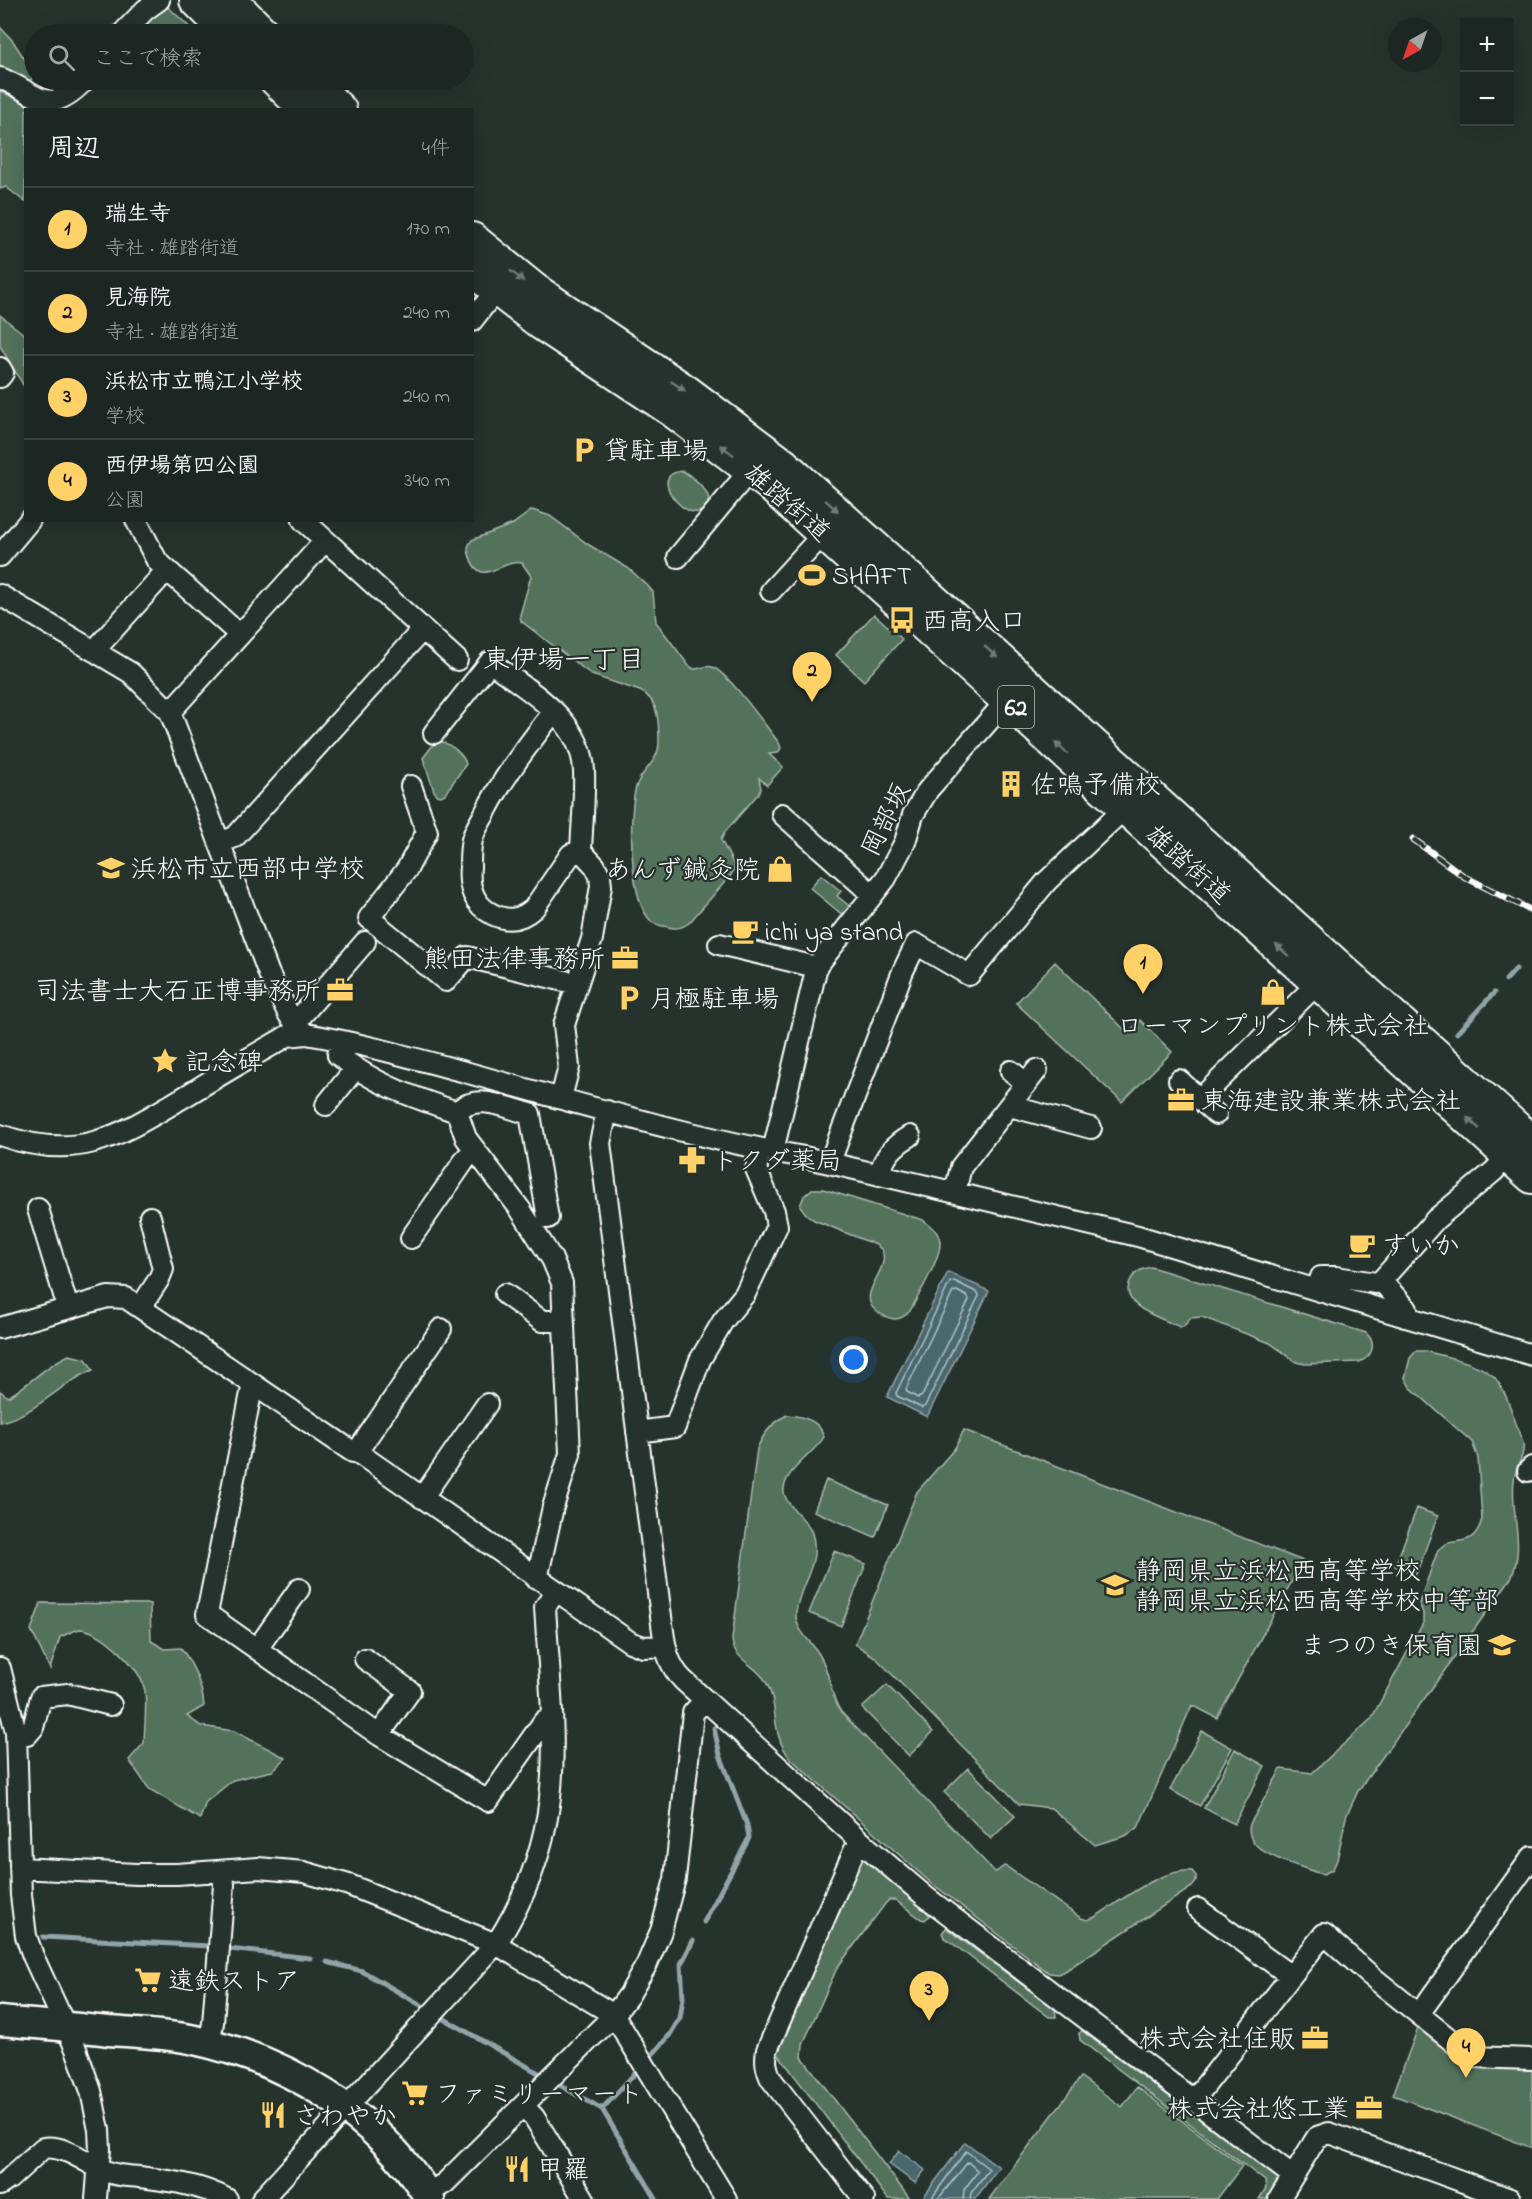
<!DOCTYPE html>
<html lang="ja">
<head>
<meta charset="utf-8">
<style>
  :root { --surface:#1c2622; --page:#252e2a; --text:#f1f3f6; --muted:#a0a5a5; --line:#3a4340; --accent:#ffd166 }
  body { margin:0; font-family:"Indie Flower","Klee One",sans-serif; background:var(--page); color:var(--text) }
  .controls { position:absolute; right:18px; top:18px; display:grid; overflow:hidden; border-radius:0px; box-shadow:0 6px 24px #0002 }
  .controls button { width:54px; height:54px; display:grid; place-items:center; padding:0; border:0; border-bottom:2px solid var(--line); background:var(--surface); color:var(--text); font:30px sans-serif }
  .compass { position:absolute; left:1388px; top:18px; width:54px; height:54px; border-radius:50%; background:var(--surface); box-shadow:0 6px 24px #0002; rotate:220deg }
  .you { position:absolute; left:854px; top:1360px; width:21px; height:21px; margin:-15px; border:4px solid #fff; border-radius:50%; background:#1a73e8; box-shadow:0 0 0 9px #1a73e833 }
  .badge { display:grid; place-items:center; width:39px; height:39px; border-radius:50%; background:var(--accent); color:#111; font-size:20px; font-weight:700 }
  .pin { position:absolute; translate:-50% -50px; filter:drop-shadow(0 2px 3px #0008) }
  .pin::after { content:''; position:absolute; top:32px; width:21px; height:18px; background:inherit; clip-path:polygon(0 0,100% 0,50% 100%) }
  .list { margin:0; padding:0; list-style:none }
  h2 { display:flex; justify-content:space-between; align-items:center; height:78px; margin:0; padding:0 24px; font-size:26px }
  h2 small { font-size:20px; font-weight:400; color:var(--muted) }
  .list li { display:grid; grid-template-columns:39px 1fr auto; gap:18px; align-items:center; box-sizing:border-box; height:84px; padding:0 24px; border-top:2px solid var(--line) }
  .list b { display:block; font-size:22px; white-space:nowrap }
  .list p { margin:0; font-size:20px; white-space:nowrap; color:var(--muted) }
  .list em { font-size:20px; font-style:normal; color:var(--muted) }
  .icon { flex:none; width:33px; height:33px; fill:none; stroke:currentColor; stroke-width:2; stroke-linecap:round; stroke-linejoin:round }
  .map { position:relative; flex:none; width:1532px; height:2199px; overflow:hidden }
  .search { position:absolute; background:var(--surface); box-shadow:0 6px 24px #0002; left:24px; top:24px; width:450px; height:66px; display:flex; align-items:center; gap:15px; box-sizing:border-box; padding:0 21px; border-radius:33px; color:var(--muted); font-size:22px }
  .panel { position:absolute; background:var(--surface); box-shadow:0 6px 24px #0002; left:24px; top:108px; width:450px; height:414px; border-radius:0px }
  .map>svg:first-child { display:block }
</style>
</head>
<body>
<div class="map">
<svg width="1532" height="2199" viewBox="0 0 1532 2199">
  <rect width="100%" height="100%" fill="#26332d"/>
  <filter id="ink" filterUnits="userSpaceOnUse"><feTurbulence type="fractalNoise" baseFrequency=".0167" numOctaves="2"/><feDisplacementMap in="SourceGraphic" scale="12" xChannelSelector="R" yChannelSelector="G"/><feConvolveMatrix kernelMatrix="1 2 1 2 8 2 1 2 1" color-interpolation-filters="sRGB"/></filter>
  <g filter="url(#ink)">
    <path fill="#52725c" stroke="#a8b8ae" stroke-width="1.5" d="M166,5l31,29h-64l18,-17z
      M0,27l13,14 20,31v5l-3,4 -30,-13z
      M0,90l35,19 -9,1 -1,92 -19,-15 -6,2z
      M0,315l25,20v53l-25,-42z
      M683,471c11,7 37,26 20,39 -4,3 -8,3 -13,1 -17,-6 -38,-38 -7,-40z
      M532,510l18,6 39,29 39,23 19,17 6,7 3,30 33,44 5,3c6,0 13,-4 18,-2 16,5 56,62 67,76l2,5 -3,5 -9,1 14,13 -16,18 -8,-7 2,11 -3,5 -33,38 -4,8 14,27 -4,8 -42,48c-7,5 -12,6 -21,4 -6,-1 -13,-2 -17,-6 -22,-21 -22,-102 -16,-130 3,-19 24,-28 24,-48 0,-19 0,-44 -19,-52l-48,-16 -71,-54 -1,-6 11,-39 -9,-13c-21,-5 -42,29 -53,-9 -2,-6 -1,-9 3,-14l41,-16z
      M874,614l28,25 -38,42 -28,-26z
      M436,741c11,0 27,12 30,23l-21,30 -4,2 -4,-1 -3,-4 -11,-33z
      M821,875l20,16 -4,5 15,12 -7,9 -35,-29z
      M1055,962l73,71 12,-13 32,32 -50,50 -106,-99z
      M812,1189h11l100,31c7,6 16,11 17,21 2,16 -22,55 -30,70 -5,5 -9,8 -16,8 -6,-1 -13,-4 -18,-8 -21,-18 15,-40 6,-61l-6,-5 -62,-25 -8,-6 -6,-8 4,-10z
      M1151,1267l215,66c11,10 7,24 -7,29l-54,2 -9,-2 -26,-19 -68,-26 -11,1 -8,9h-3c-19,-9 -64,-21 -49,-48 5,-8 11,-10 20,-12z
      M1416,1351h9c21,6 49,10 67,24 14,11 24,51 31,68 2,15 -8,23 -9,37 -4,33 12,66 -3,98l-153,213 -12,26 -9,43 -4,9 -9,5 -9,-2c-20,-8 -73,-19 -65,-48l31,-55 31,4 59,-54 52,-96v-10l-4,-10 19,-53c14,-17 35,3 44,-31l-4,-61 -6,-16 -62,-55 -5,-9 5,-20z
      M69,1355l17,4 7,11c-35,14 -56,44 -93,52v-31l8,6c22,-13 38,-32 61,-42z
      M787,1415c16,1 33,5 37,22 -9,16 -42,35 -40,55 1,13 23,27 28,41 10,30 -14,53 -16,80 -1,18 16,28 24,43 11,17 9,39 21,56l152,158 3,2 8,-6 3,1 74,51 6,2 8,-3c26,-16 66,-49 97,-46l4,5v6l-4,5 -127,84 -7,3 -9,-1 -119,-91 -140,-124c-21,-26 -10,-52 -24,-76 -9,-17 -33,-22 -34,-43l25,-190c6,-16 15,-26 30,-34z
      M964,1430l339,131 -86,157 -25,-13 -54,123 -13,8 -30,9 -44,-37 -32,-4 -144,-147 -20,-13 62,-152 38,-44z
      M826,1480l62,25 -13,32 -61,-26z
      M1417,1508l21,8 -22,58 -21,-8z
      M834,1551l32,13 -25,62 -32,-13z
      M41,1603l109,1 1,37 14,8 16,-1c13,18 21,36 23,58l-17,10 14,10 33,5 52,27 -14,13 -39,9 -27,22 -6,17 -51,-30 -20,-29 15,-17c0,-13 4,-44 0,-56 -6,-21 -41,-56 -63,-58 -6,0 -15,6 -21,8l-10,32 -19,-39z
      M887,1685l46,47 -24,24 -47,-48z
      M1202,1731l30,17 -32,58 -30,-16z
      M1235,1749l30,17 -31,58 -30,-16z
      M968,1768l47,48 -24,23 -47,-47z
      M864,1858l66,57 -5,5 -4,-1 -26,-19h-6l-4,4 -48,64 -34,76 -1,13 108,142h-22l-110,-145v-7l82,-188z
      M946,1928l109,81 1,8h-7l-105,-80 -2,-4z
      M1419,2025l50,40 63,2v81l-139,-53z
      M1082,2031l196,147 2,8 -9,13h-12l7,-11 -1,-7 -5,-4 -180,-137 -1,-7z
      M1081,2077l41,30 15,-20 105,79 -25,33h-228z"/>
    <path fill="#48686e" stroke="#91a4a8" stroke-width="1.5" d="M948,1272l41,19 -62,126 -40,-20z
      M965,2142l34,25 -24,32h-47l-4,-3z
      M899,2151l26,19 -10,13 -26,-19z"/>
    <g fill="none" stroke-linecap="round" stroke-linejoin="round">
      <path stroke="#b6c3c5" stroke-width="1.5" d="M954,1281l24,12 1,3 -54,110 -3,2 -25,-12 -1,-3 54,-111z
        M957,1291l11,6 1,3 -47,96 -4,2 -11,-6 -1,-3 47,-97z
        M931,2199l35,-48 23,18 -18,24 -1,6
        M938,2199l30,-37 10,9 -14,19 -1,9"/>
      <path stroke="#91a4a8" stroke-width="5" d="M1506,980l10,-11
        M1457,1033l37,-40
        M704,1922l45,-84 -2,-13 -27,-70 -6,-27
        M43,1937l166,9
        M229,1949l81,9
        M327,1962l35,9 64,37
        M441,2017l101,58
        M651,2056l18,-20 11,-18 3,-20 -2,-34 12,-23
        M558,2084l44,25 54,90
        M602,2109l37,-40"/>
      <defs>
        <path id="street" d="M122,34l23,-24 14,-10
          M0,78c40,16 47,41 85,2
          M472,321l24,-31
          M0,368l3,5 -3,4
          M136,520l21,41 83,74
          M303,520l154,140
          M0,556l30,-36
          M678,557l73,-88
          M771,591l54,-59
          M0,595l131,78 39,39 99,262 20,41 16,19
          M94,651l73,-81
          M554,711c-26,34 -51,66 -70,104 -4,7 -10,16 -12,25 -2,8 -2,19 -2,27 -2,20 4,38 22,47 16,8 29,6 42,-6l37,-54 10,-3 14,15 5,10 1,10 -9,53 -28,86 5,42 -8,31
          M170,712l154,-170
          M434,733l56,-71c37,28 92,57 94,109 1,27 -2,53 -3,80
          M411,786l16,46 -20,37 -38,49 77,63 21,-24 110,27
          M782,814l91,81
          M221,842l14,-5 187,-207
          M719,944l97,23
          M296,1022l69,-80
          M341,1041l-3,14c37,30 75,42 119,57l9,26 54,71 32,50 10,24 8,171 -17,53 -14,63 -4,7
          M1011,1071l15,12
          M1179,1080l37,34
          M1200,1099l118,-116
          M1011,1103l6,5 74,20
          M326,1105l29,-36
          M607,1111l-7,32 62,481c3,22 5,40 21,56l184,167 59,50 367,279
          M457,1112c19,-20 50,-4 73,2l18,104
          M0,1135c79,28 118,1 184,-38 31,-19 63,-38 95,-56l8,-5 19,-2c54,9 107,24 159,38 111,31 226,65 339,85l334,79 394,119
          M773,1151l44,-185 69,-88 19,-36 8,-27 15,-25 80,-91
          M831,1163l3,-12 69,-180 13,-27 53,31 78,-94 79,-74
          M879,1175c5,-19 15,-30 31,-39
          M955,1192l6,-25 76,-97
          M38,1209l30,99
          M411,1238l56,-81 9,-6
          M1381,1281l26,28 -2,8
          M1317,1290l4,-13h15l40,6 5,-2 55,-62 58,-48 14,-16
          M505,1294l37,27h22
          M141,1307l18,-28 4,-10 -13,-52
          M0,1328l108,-31 18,1 227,154h4l273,190 13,5 22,-1
          M256,1386l-5,7 -44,221 172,121 109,66 56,-80h8
          M637,1432l38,-5 25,-67 23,-39 22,-27 32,-68 -3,-15 -18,-42 5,-20
          M357,1452l84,-123
          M1528,1471l4,-4
          M422,1498l65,-94
          M257,1649l42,-60
          M365,1659l45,32 -31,44
          M0,1668l16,64 5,163 5,41 7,20 43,93 15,42 8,39 1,19 -4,50
          M16,1735h11l6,-7 8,-31 27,-3 43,11
          M862,1842l-8,9 -87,199c-2,11 -1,18 4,29l93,120
          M20,1868l116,6h41l81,-6 46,4 45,13 147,59 118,71 112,184
          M1198,1909l93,67
          M1424,2007l108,-150
          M209,2044l4,-21 11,-138 -1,-14
          M1193,2101l131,-167 46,41 102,82 60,2
          M523,2106l11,11 50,82
          M0,2185l9,-6 34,-31c24,-4 47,19 68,25 9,3 19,3 28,4 31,4 60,7 88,22
          M427,2194l18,-11 169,-168 15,-20 18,-31 14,-33 14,-52 18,-166 12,-13
          M262,2199l234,-255c75,-116 57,-207 49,-337l11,-16
          M1279,2199l38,-62 12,-4 181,66"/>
        <path id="secondary" d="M0,2021c36,3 73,6 109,10 27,2 55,3 81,8 96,20 188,75 240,160"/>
        <path id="primary" d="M196,0l34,34
          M230,0l34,34
          M276,80l30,30
          M310,80l30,30
          M472,239l63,51 152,102 97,73 748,677
          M472,270l70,54 131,87 96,73 763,693"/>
      </defs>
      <use href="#street" stroke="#fff" stroke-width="24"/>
      <use href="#secondary" stroke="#fff" stroke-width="33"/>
      <use href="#primary" stroke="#fff" stroke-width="36"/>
      <use href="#street" stroke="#26332d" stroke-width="20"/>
      <use href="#secondary" stroke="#26332d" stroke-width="28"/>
      <use href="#primary" stroke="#26332d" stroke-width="32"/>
      <defs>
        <path id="rail" d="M1413,839l52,38 67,34"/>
      </defs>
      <use href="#rail" stroke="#fff" stroke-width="7"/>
      <use href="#rail" stroke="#26332d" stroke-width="4.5" stroke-dasharray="14" stroke-linecap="butt"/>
    </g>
    <defs><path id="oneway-solid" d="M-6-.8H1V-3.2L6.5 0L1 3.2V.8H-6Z" transform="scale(1.5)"/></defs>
    <g fill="#727a76">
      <use href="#oneway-solid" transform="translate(517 276) rotate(38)"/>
      <use href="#oneway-solid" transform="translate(678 386) rotate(34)"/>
      <use href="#oneway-solid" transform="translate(727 450) rotate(-143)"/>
      <use href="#oneway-solid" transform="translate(832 506) rotate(42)"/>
      <use href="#oneway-solid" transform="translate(991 652) rotate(42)"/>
      <use href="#oneway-solid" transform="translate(1061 748) rotate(-138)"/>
      <use href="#oneway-solid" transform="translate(1282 950) rotate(-138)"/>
      <use href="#oneway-solid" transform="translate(1473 1123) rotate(-138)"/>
    </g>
  </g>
  <defs>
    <symbol id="parking-bare" viewBox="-9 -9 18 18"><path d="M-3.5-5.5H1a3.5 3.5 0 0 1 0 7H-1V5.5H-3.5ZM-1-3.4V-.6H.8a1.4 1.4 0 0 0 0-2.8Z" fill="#ffd166" stroke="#26332d" stroke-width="2.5" paint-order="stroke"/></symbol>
    <symbol id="stadium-bare" viewBox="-9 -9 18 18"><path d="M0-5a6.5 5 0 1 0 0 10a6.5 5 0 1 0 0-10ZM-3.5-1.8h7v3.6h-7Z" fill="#ffd166" stroke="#26332d" stroke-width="2.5" paint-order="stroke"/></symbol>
    <symbol id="bus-bare" viewBox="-9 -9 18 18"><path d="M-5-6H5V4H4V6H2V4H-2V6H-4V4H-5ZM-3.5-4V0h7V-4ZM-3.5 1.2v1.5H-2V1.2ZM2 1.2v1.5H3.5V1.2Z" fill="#ffd166" stroke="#26332d" stroke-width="2.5" paint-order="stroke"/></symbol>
    <symbol id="building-bare" viewBox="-9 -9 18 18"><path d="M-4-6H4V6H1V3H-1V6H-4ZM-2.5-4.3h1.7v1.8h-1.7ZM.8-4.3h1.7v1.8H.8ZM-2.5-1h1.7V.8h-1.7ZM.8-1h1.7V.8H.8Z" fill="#ffd166" stroke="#26332d" stroke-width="2.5" paint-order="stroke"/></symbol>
    <symbol id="school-bare" viewBox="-9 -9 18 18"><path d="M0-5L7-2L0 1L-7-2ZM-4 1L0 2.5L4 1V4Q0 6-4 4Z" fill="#ffd166" stroke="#26332d" stroke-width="2.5" paint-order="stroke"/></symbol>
    <symbol id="shop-bare" viewBox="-9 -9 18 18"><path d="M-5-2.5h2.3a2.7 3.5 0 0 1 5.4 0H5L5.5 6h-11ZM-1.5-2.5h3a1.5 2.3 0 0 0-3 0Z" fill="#ffd166" stroke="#26332d" stroke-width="2.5" paint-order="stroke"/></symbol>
    <symbol id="cafe-bare" viewBox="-9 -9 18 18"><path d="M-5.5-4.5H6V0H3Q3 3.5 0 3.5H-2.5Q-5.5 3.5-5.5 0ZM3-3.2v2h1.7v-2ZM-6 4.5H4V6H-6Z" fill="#ffd166" stroke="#26332d" stroke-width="2.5" paint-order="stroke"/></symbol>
    <symbol id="office-bare" viewBox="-9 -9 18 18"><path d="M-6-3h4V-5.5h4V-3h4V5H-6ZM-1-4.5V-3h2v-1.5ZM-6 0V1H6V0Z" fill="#ffd166" stroke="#26332d" stroke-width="2.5" paint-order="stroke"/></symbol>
    <symbol id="sight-bare" viewBox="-9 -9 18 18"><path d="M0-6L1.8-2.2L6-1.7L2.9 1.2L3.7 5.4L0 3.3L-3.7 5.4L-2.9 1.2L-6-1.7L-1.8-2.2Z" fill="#ffd166" stroke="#26332d" stroke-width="2.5" paint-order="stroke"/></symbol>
    <symbol id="pharmacy-bare" viewBox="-9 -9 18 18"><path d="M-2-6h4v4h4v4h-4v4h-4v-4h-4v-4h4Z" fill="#ffd166" stroke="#26332d" stroke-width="2.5" paint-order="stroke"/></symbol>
    <symbol id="supermarket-bare" viewBox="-9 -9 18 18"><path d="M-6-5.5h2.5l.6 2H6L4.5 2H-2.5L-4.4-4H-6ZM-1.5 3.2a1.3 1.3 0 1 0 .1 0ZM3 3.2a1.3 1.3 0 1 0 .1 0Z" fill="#ffd166" stroke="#26332d" stroke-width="2.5" paint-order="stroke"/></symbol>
    <symbol id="restaurant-bare" viewBox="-9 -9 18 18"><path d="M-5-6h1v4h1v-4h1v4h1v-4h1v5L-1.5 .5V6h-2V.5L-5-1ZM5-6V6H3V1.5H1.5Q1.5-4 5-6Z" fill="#ffd166" stroke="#26332d" stroke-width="2.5" paint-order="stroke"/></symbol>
  </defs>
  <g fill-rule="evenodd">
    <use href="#parking-bare" x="565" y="431" width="38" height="38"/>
    <use href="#stadium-bare" x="793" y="556" width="38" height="38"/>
    <use href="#bus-bare" x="883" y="601" width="38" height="38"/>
    <use href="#building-bare" x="992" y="765" width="38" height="38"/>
    <use href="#school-bare" x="92" y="849" width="38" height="38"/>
    <use href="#shop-bare" x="761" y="850" width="38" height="38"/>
    <use href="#cafe-bare" x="726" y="912" width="38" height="38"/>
    <use href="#office-bare" x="606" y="939" width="38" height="38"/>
    <use href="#office-bare" x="321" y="971" width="38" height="38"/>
    <use href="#shop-bare" x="1254" y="973" width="38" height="38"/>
    <use href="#parking-bare" x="610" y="979" width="38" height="38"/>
    <use href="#sight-bare" x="146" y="1042" width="38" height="38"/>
    <use href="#office-bare" x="1162" y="1081" width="38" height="38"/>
    <use href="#pharmacy-bare" x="673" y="1141" width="38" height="38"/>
    <use href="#cafe-bare" x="1343" y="1226" width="38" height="38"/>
    <use href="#school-bare" x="1096" y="1566" width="38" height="38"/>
    <use href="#school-bare" x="1483" y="1626" width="38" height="38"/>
    <use href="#supermarket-bare" x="129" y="1961" width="38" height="38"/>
    <use href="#office-bare" x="1296" y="2019" width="38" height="38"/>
    <use href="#supermarket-bare" x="396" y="2074" width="38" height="38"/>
    <use href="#office-bare" x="1350" y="2089" width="38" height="38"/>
    <use href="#restaurant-bare" x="254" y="2096" width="38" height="38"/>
    <use href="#restaurant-bare" x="498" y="2150" width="38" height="38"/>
  </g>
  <g text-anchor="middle" stroke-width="4.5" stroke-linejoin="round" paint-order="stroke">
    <rect fill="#26332d" stroke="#bec2c0" stroke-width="1.5" x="998" y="686" width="36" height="42" rx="4.5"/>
    <g font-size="24" font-weight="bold" fill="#fff">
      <text x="1016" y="715">62</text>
    </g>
    <g font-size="26" fill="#fff" stroke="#26332d" text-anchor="start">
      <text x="604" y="459">貸駐車場</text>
      <text x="832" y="584">SHAFT</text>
      <text x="922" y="629">西高入口</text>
      <text x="1031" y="793">佐鳴予備校</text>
      <text x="131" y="877">浜松市立西部中学校</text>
      <text x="760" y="878" text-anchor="end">あんず鍼灸院</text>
      <text x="765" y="940">ichi ya stand</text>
      <text x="605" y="967" text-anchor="end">熊田法律事務所</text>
      <text x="320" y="999" text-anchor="end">司法書士大石正博事務所</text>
      <text x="649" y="1007">月極駐車場</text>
      <text x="1273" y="1034" text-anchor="middle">ローマンプリント株式会社</text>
      <text x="185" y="1070">記念碑</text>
      <text x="1201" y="1109">東海建設兼業株式会社</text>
      <text x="712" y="1169">トクダ薬局</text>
      <text x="1382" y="1254">すいか</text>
      <text x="1135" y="1579">静岡県立浜松西高等学校<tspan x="1135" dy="30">静岡県立浜松西高等学校中等部</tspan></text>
      <text x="1482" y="1654" text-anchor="end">まつのき保育園</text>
      <text x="168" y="1989">遠鉄ストア</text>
      <text x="1295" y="2047" text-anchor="end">株式会社住販</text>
      <text x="435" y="2102">ファミリーマート</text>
      <text x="1349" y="2117" text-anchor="end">株式会社悠工業</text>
      <text x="293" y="2124">さわやか</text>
      <text x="537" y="2178">甲羅</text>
    </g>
    <g font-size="26" fill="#fff" stroke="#26332d">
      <text transform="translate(788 502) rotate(41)" y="9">雄踏街道</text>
      <text transform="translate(885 819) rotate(-64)" y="9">岡部坂</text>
      <text transform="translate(1189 864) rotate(42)" y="9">雄踏街道</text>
    </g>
    <g font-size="27" fill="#fff" stroke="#26332d">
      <text x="564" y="668">東伊場一丁目</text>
    </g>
  </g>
</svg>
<div class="controls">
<button>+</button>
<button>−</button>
</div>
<svg class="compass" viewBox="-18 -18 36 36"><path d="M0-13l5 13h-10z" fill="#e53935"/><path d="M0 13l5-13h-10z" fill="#a0a5a5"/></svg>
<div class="you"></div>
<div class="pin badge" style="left:1143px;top:994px">1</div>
<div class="pin badge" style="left:812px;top:702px">2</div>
<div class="pin badge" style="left:929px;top:2021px">3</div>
<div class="pin badge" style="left:1466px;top:2078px">4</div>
<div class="search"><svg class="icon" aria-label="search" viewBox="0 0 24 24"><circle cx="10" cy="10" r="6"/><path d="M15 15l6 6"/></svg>ここで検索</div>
<section class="panel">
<h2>周辺<small>4件</small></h2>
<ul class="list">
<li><span class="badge">1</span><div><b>瑞生寺</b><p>寺社 · 雄踏街道</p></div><em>170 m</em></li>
<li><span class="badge">2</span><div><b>見海院</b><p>寺社 · 雄踏街道</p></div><em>240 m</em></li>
<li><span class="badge">3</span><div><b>浜松市立鴨江小学校</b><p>学校</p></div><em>240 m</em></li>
<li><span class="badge">4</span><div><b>西伊場第四公園</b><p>公園</p></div><em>340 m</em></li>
</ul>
</section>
</div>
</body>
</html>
